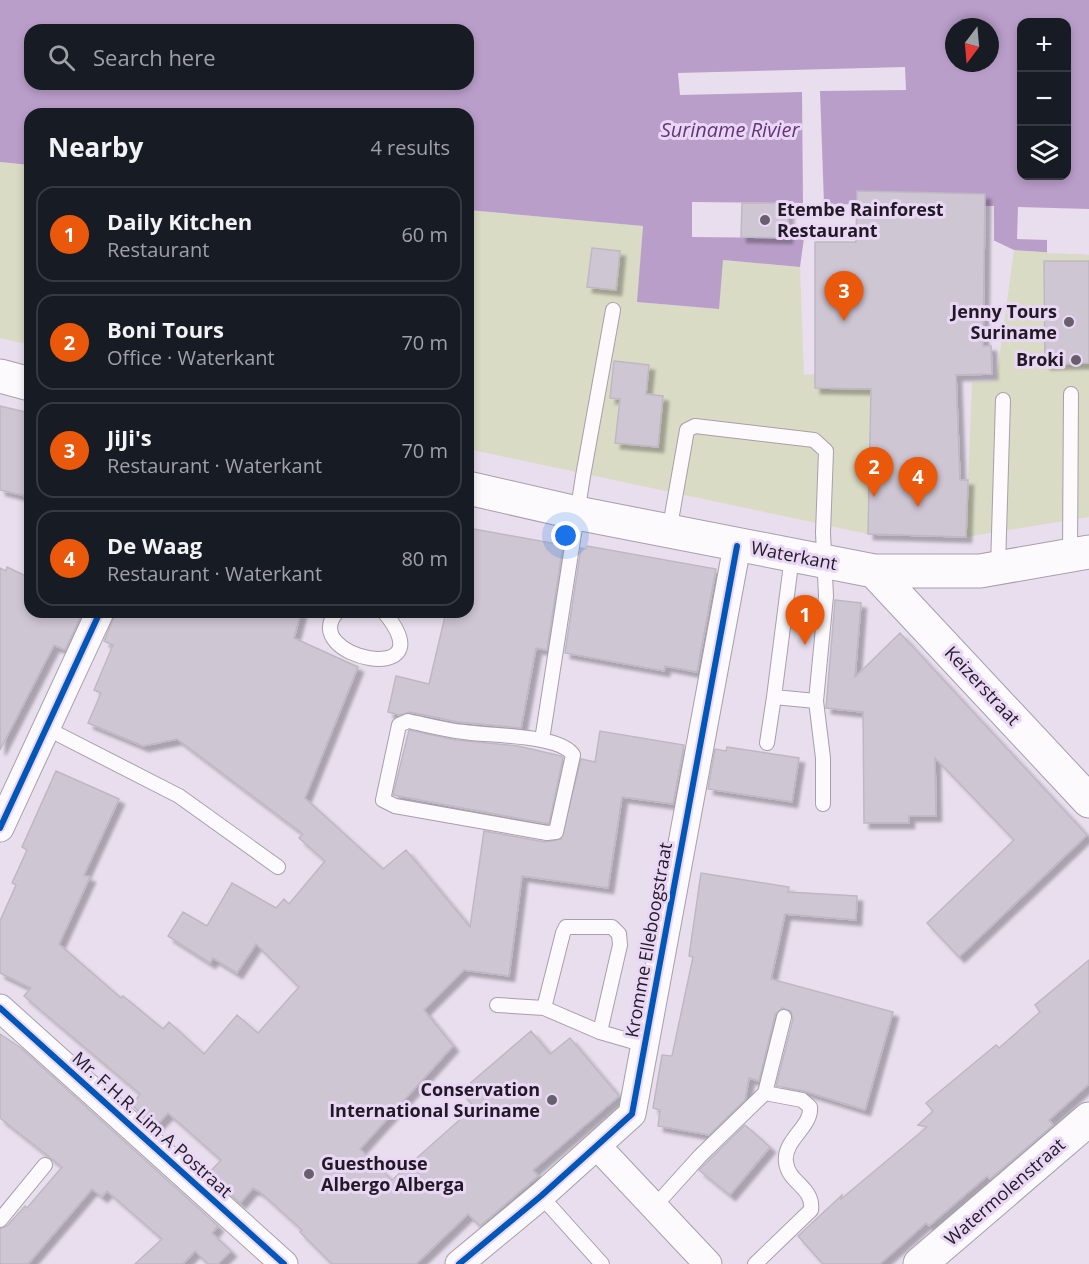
<!DOCTYPE html>
<html lang="en">
<head>
<meta charset="utf-8">
<style>
  :root { --surface:#171b24; --page:#242831; --text:#f1f3f6; --muted:#9ea1a6; --line:#363941; --accent:#ea580c }
  body { margin:0; font-family:"Open Sans",sans-serif; background:var(--page); color:var(--text) }
  .controls { position:absolute; right:18px; top:18px; display:grid; overflow:hidden; border-radius:12px; box-shadow:0 3px 9px #0003 }
  .controls button { width:54px; height:54px; display:grid; place-items:center; padding:0; border:0; border-bottom:2px solid var(--line); background:var(--surface); color:var(--text); font:30px sans-serif }
  .compass { position:absolute; left:945px; top:18px; width:54px; height:54px; border-radius:50%; background:var(--surface); box-shadow:0 3px 9px #0003; rotate:196deg }
  .you { position:absolute; left:566px; top:536px; width:21px; height:21px; margin:-15px; border:4px solid #fff; border-radius:50%; background:#1a73e8; box-shadow:0 0 0 9px #1a73e833 }
  .badge { display:grid; place-items:center; width:39px; height:39px; border-radius:50%; background:var(--accent); color:#fff; font-size:20px; font-weight:700 }
  .pin { position:absolute; translate:-50% -50px; filter:drop-shadow(0 2px 3px #0008) }
  .pin::after { content:''; position:absolute; top:32px; width:21px; height:18px; background:inherit; clip-path:polygon(0 0,100% 0,50% 100%) }
  .list { margin:0; padding:0; list-style:none }
  h2 { display:flex; justify-content:space-between; align-items:center; height:78px; margin:0; padding:0 24px; font-size:26px }
  h2 small { font-size:20px; font-weight:400; color:var(--muted) }
  .list li { display:grid; grid-template-columns:39px 1fr auto; gap:18px; align-items:center; box-sizing:border-box; height:96px; margin:0 12px 12px; padding:0 12px; border:2px solid var(--line); border-radius:18px }
  .list b { display:block; font-size:22px; white-space:nowrap }
  .list p { margin:0; font-size:20px; white-space:nowrap; color:var(--muted) }
  .list em { font-size:20px; font-style:normal; color:var(--muted) }
  .icon { flex:none; width:33px; height:33px; fill:none; stroke:currentColor; stroke-width:2; stroke-linecap:round; stroke-linejoin:round }
  .map { position:relative; flex:none; width:1089px; height:1264px; overflow:hidden }
  .search { position:absolute; background:var(--surface); box-shadow:0 3px 9px #0003; left:24px; top:24px; width:450px; height:66px; display:flex; align-items:center; gap:15px; box-sizing:border-box; padding:0 21px; border-radius:18px; color:var(--muted); font-size:22px }
  .panel { position:absolute; background:var(--surface); box-shadow:0 3px 9px #0003; left:24px; top:108px; width:450px; height:510px; border-radius:18px }
  .map>svg:first-child { display:block }
</style>
</head>
<body>
<div class="map">
<svg width="1089" height="1264" viewBox="0 0 1089 1264">
  <defs>
    <filter id="shadow"><feDropShadow dx="5.5" dy="5.5" stdDeviation="1.5" flood-color="#0004"/></filter>
  </defs>
  <rect width="100%" height="100%" fill="#e8deee"/>
  <path fill="#dadbc4" d="M0,162l30,3v180l-30,-7z
    M468,210l175,16 -5,76 80,7 4,-49 78,7 4,108 11,-1v14l56,1 -3,145 -400,-85z
    M1014,250l75,5v262l-123,20 6,-155 24,-1z"/>
  <path fill="#ba9eca" fill-rule="evenodd" d="M0,0h1089v255l-75,-5 -21,-10 -189,-2 -4,29 -77,-7 -4,49 -82,-7 6,-76 -175,-16v-96h-438v51l-30,-3zM1022,22h44v154h-44zM954,27h36v36h-36zM30,30h438v54h-438z"/>
  <path fill="#e8deee" d="M905,67l1,23 -86,1 4,113 170,2v34l-302,-3v-35l111,1 -1,-111 -122,3 -2,-22z
    M1018,207l71,2v46l-42,-2v-13l-30,-1z"/>
  <path fill="#cec6d3" stroke="#bfb8c4" stroke-width="1.5" filter="url(#shadow)" d="M857,191l128,3 -2,152h8l1,28 -36,1 4,105h8l-2,57 -98,-3 3,-145 -56,-1v-146h41z
    M742,203h47l-2,35 -46,-1z
    M592,248l28,3 -4,39 -29,-3z
    M1044,261h45v102l-44,1z
    M614,361l35,4 -3,29 17,2 -5,51 -43,-4 5,-44 -10,-1z
    M0,406l30,7v84l-30,-7z
    M468,528l95,17 -16,105 -11,-2 -15,80 -63,-6 -48,-10 -10,3 -12,-3 8,-36 33,8 17,-72h22z
    M587,546l129,23 -19,103 -32,-6 -1,5 -99,-18 16,-105 5,1z
    M7,567l23,11v34h53l-18,38 -11,-5 -54,105v-182l6,3z
    M835,600l26,3 -6,74 45,-44 187,202 -128,122 -32,-34 87,-83 -79,-82 1,58h-27v7h-45l-1,-111 -37,-4z
    M116,612h185l-7,26 64,29 -53,131 78,71 23,-19 64,77 14,-96 61,11 16,-3 20,-80 14,3 5,-31 84,14 -11,59 -51,-7 -14,91 -86,-12 -13,100 -45,-6 -40,40 29,36 -93,103 32,31 82,-73 -13,-16 70,-60 19,23 20,-16 49,58 -86,74 5,6 -58,50 -12,-12 -52,50h-84l-32,-32 2,-2 -42,-38 -7,-4 -13,15 -32,-29 13,-14 -53,-47 -13,14 -23,-22 8,-11 -116,-98 7,-8 -31,-15v-52l16,-36 -4,-2 15,-33 -5,-3 34,-76 63,28 -35,76 6,2 -31,67 62,54 2,-2 40,33 6,-7 35,32 33,-39 21,18 41,-46 -43,-43 -19,29 -24,-15 -3,5 -42,-27 15,-24 24,14 25,-43 44,25 8,-9 5,5 36,-43 -26,-23 4,-4 -126,-95 -34,7 -55,-23 13,-30 -7,-3 19,-45 -9,-4z
    M409,730l47,10 62,6 43,10 2,2 -14,66 -156,-29z
    M727,747l72,11 -7,44 -84,-13 7,-40 11,2z
    M701,873l88,14 -1,5 69,4 -1,24 -71,-6 -14,65 122,33 -28,98 -61,-19 -28,-5 17,-67 -2,-8 -9,-3 -7,7 -16,66 -10,-3 -4,22 -36,35 -51,-9 2,-16 -7,-2 9,-53 10,1 21,-99 -4,-1z
    M1089,960v124l-40,36 4,5 -63,54 -3,-3 -58,50 -3,-3 -46,41h-57l-25,-28 44,-41 -1,4 86,-72 -9,-2 15,-14 -7,-8 70,-58 3,3 41,-36 -5,-7z
    M0,1034l21,14 197,178 -6,7 19,18 -13,13h-10l-13,-13 -12,13h-48l27,-25 -55,-48 -5,6 -10,-8 -64,75h-28v-35l7,-3 18,-20 2,2 35,-41 -62,-49z
    M745,1125l25,22 -40,48 -31,-25z"/>
  <g fill="none" stroke-linecap="round" stroke-linejoin="round">
    <defs>
      <path id="lane" d="M669,532l18,-102 8,-4 119,14 12,11 -3,82 3,63 -10,105 7,57v46
        M1070,555l1,-161
        M998,567l5,-167
        M337,612c-41,45 112,78 47,0
        M774,697l18,-141
        M408,721c19,4 37,9 56,11 24,4 96,2 109,23l-17,77 -9,1 -152,-27 -12,-6 16,-75z
        M46,728l133,68 99,71
        M542,740l41,-264 30,-166
        M767,743l7,-46 42,4
        M497,1005l47,3 56,24 45,13
        M544,1008l19,-75 3,-6h46l7,7 1,11 -20,87
        M541,1196l61,68
        M654,1207l46,-51 65,-63 19,-76
        M0,1220l45,-55
        M755,1264l56,-54c3,-23 -23,-27 -25,-48 -3,-22 26,-35 24,-55l-8,-7 -37,-7"/>
      <path id="street" d="M0,828l100,-216
        M0,1008l284,256
        M598,1147l110,117
        M459,1264l82,-68 91,-82 105,-568"/>
      <path id="secondary" d="M0,376l30,8
        M468,488l109,25 297,58h106l109,-19
        M874,571l215,230
        M920,1264l169,-145"/>
    </defs>
    <use href="#lane" stroke="#a79fab" stroke-width="16"/>
    <use href="#street" stroke="#a79fab" stroke-width="29"/>
    <use href="#secondary" stroke="#a79fab" stroke-width="35"/>
    <use href="#lane" stroke="#fcfafc" stroke-width="14"/>
    <use href="#street" stroke="#fcfafc" stroke-width="27"/>
    <use href="#secondary" stroke="#fcfafc" stroke-width="33"/>
    <defs>
      <path id="cycleway" d="M0,828l100,-216
        M0,1008l284,256
        M459,1264l82,-68 91,-82 105,-568"/>
    </defs>
    <use href="#cycleway" stroke="#e9d7f5" stroke-width="10"/>
    <use href="#cycleway" stroke="#0057b8" stroke-width="6"/>
  </g>
  <g fill="#675f6b" stroke="#e9d7f5" stroke-width="2">
    <circle cx="765" cy="220" r="6"/>
    <circle cx="1069" cy="322" r="6"/>
    <circle cx="1076" cy="360" r="6"/>
    <circle cx="552" cy="1100" r="6"/>
    <circle cx="309" cy="1174" r="6"/>
  </g>
  <g text-anchor="middle" stroke-width="6" stroke-linejoin="round" paint-order="stroke">
    <g font-size="18" font-weight="bold" fill="#211a25" stroke="#e9d7f5" text-anchor="end">
      <text x="777" y="216" text-anchor="start">Etembe Rainforest<tspan x="777" dy="21">Restaurant</tspan></text>
      <text x="1057" y="318">Jenny Tours<tspan x="1057" dy="21">Suriname</tspan></text>
      <text x="1064" y="366">Broki</text>
      <text x="540" y="1096">Conservation<tspan x="540" dy="21">International Suriname</tspan></text>
      <text x="321" y="1170" text-anchor="start">Guesthouse<tspan x="321" dy="21">Albergo Alberga</tspan></text>
    </g>
    <g font-size="18" fill="#211a25" stroke="#e9d7f5">
      <text transform="translate(794 556) rotate(11)" y="6">Waterkant</text>
      <text transform="translate(982 686) rotate(47)" y="6">Keizerstraat</text>
      <text transform="translate(649 940) rotate(-80)" y="6">Kromme Elleboogstraat</text>
      <text transform="translate(152 1125) rotate(42)" y="6">Mr. F.H.R. Lim A Postraat</text>
      <text transform="translate(1005 1192) rotate(-41)" y="6">Watermolenstraat</text>
    </g>
    <g font-size="20" font-style="italic" fill="#64357b" stroke="#e9d7f5">
      <text x="730" y="137">Suriname Rivier</text>
    </g>
  </g>
</svg>
<div class="controls">
<button>+</button>
<button>−</button>
<button><svg class="icon" aria-label="layers" viewBox="0 0 24 24"><path d="M12 4l9 5-9 5-9-5zM3 14l9 5 9-5"/></svg></button>
</div>
<svg class="compass" viewBox="-18 -18 36 36"><path d="M0-13l5 13h-10z" fill="#e53935"/><path d="M0 13l5-13h-10z" fill="#9ea1a6"/></svg>
<div class="you"></div>
<div class="pin badge" style="left:805px;top:645px">1</div>
<div class="pin badge" style="left:874px;top:497px">2</div>
<div class="pin badge" style="left:844px;top:321px">3</div>
<div class="pin badge" style="left:918px;top:507px">4</div>
<div class="search"><svg class="icon" aria-label="search" viewBox="0 0 24 24"><circle cx="10" cy="10" r="6"/><path d="M15 15l6 6"/></svg>Search here</div>
<section class="panel">
<h2>Nearby<small>4 results</small></h2>
<ul class="list">
<li><span class="badge">1</span><div><b>Daily Kitchen</b><p>Restaurant</p></div><em>60 m</em></li>
<li><span class="badge">2</span><div><b>Boni Tours</b><p>Office · Waterkant</p></div><em>70 m</em></li>
<li><span class="badge">3</span><div><b>JiJi's</b><p>Restaurant · Waterkant</p></div><em>70 m</em></li>
<li><span class="badge">4</span><div><b>De Waag</b><p>Restaurant · Waterkant</p></div><em>80 m</em></li>
</ul>
</section>
</div>
</body>
</html>
